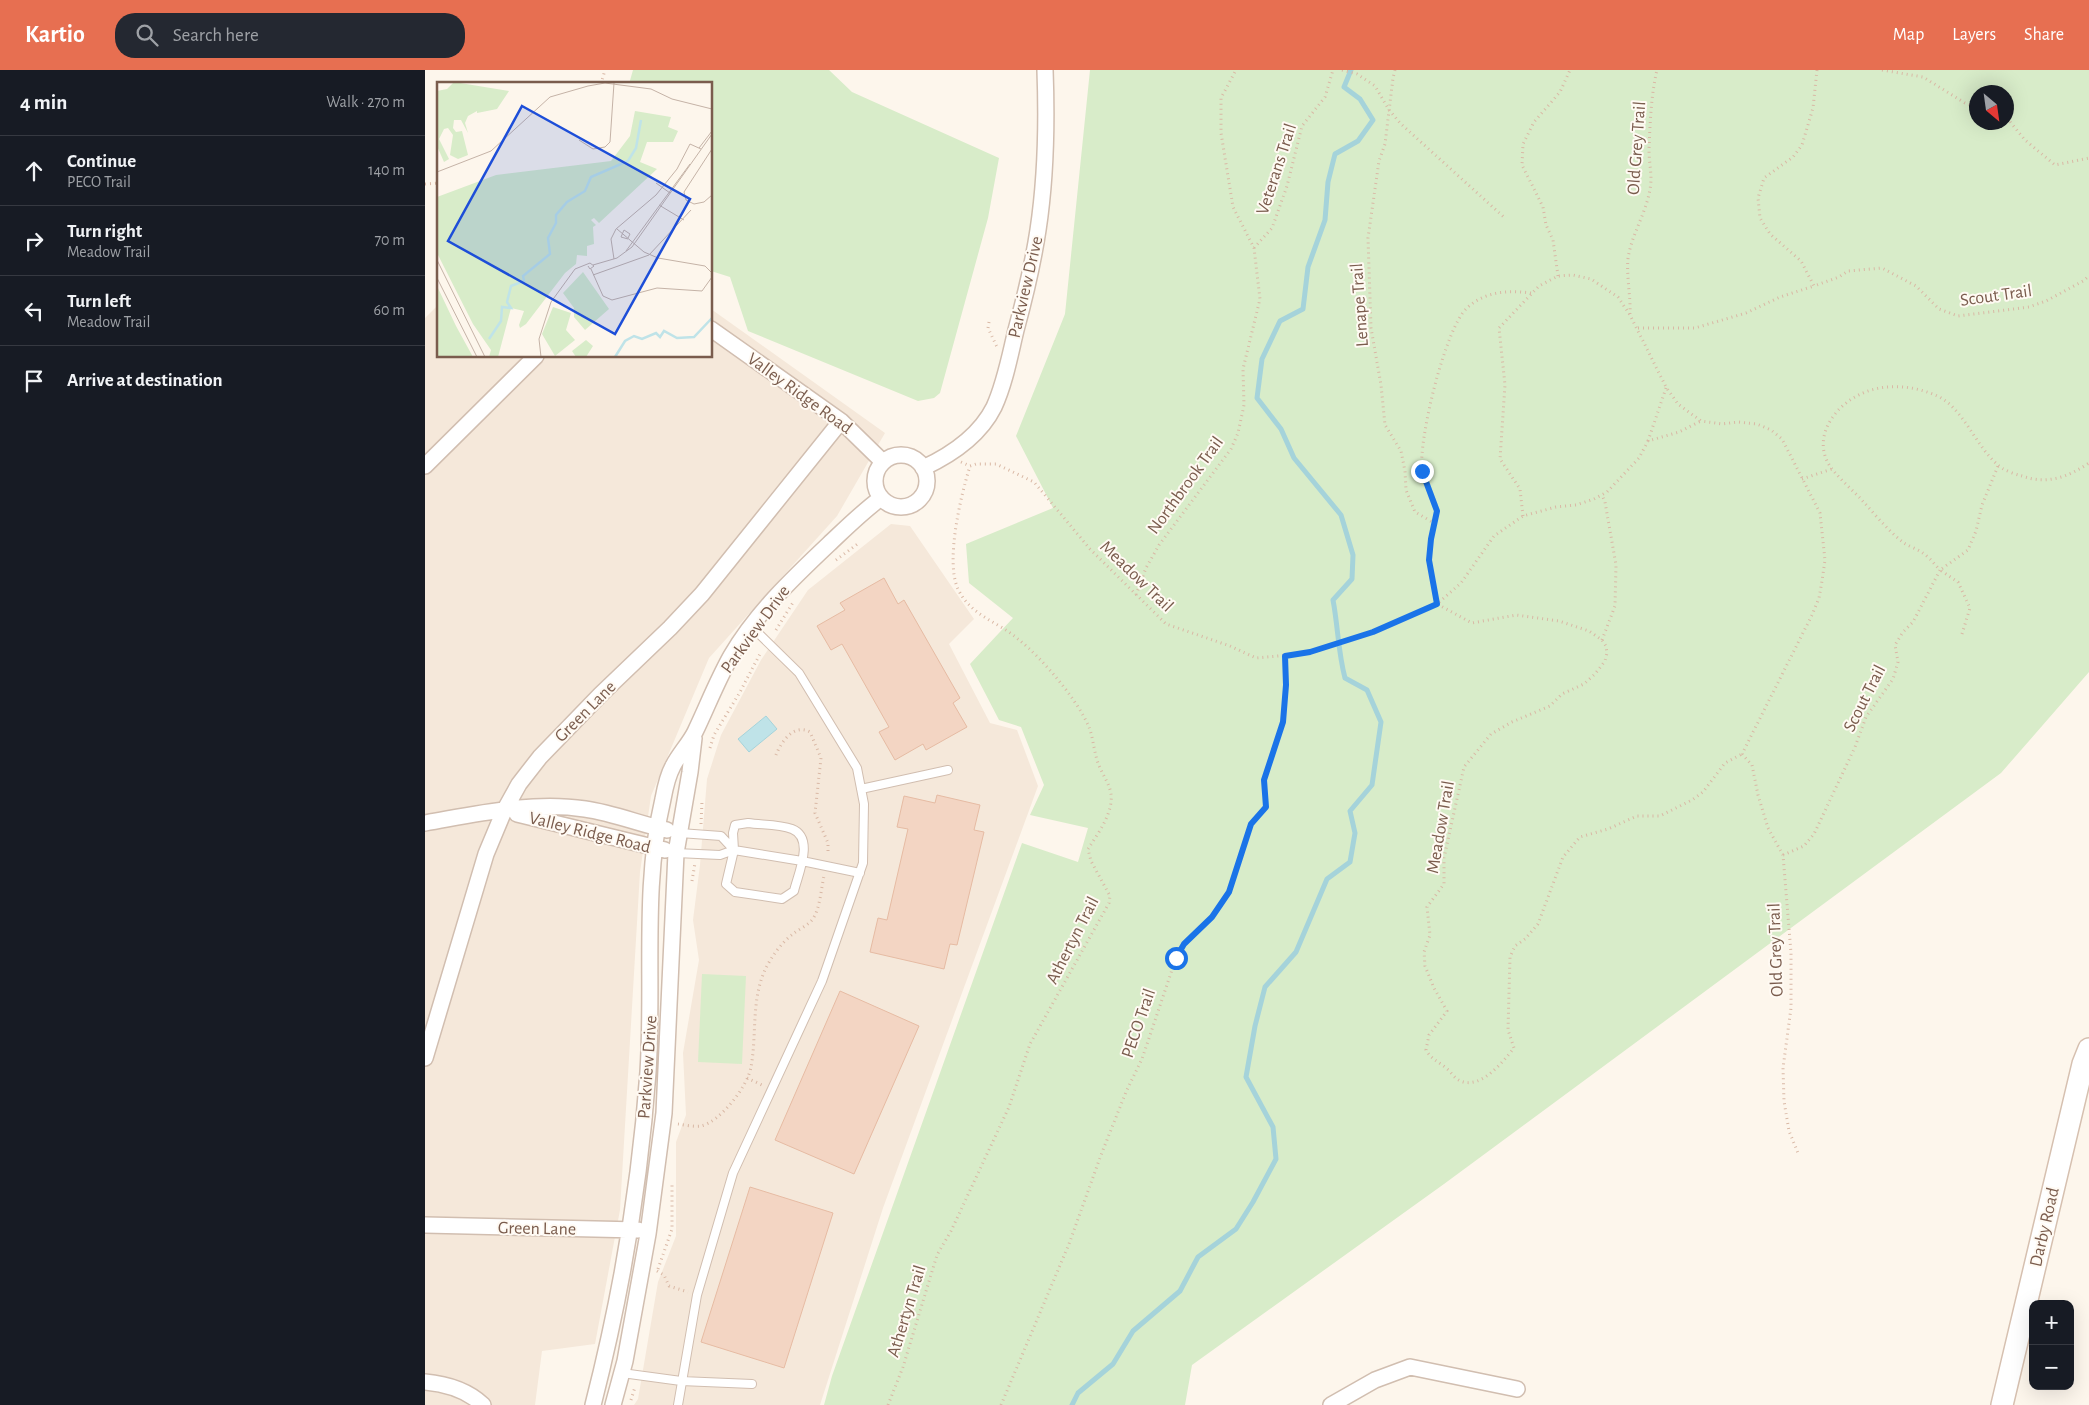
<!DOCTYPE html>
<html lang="en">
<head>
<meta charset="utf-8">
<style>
  :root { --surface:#171b24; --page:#242831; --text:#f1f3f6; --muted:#9ea1a6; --line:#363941; --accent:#e76f51 }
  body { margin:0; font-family:"Alegreya Sans",sans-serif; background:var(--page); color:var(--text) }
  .controls { position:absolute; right:15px; bottom:15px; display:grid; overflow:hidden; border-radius:10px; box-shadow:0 5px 20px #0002 }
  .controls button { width:45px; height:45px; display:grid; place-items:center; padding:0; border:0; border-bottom:1px solid var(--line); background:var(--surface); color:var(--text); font:25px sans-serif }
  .compass { position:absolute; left:1544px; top:15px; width:45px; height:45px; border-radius:50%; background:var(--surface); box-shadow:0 5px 20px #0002; rotate:151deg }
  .stop { position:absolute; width:15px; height:15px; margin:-11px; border:4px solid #1a73e8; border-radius:50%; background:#fff }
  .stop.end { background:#1a73e8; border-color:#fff; box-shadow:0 1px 5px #0008 }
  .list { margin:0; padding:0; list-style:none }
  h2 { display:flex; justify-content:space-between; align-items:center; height:65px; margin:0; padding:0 20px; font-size:21px }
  h2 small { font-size:16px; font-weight:400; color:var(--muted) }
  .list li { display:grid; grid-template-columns:32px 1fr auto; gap:15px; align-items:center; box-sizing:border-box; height:70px; padding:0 20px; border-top:1px solid var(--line) }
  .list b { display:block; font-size:19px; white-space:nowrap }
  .list p { margin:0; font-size:16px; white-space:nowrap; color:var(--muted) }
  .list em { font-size:16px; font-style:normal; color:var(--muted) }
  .icon { flex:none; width:28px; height:28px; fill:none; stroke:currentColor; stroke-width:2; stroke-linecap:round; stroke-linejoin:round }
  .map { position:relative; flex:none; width:1664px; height:1335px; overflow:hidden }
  header { display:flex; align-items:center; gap:30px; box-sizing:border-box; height:70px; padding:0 25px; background:var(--accent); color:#fff }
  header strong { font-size:24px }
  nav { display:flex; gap:28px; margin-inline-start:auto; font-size:18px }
  .search { width:350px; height:45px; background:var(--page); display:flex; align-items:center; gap:12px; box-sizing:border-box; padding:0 18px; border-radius:20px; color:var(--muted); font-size:19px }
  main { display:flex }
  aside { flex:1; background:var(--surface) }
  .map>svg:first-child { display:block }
</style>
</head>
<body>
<header>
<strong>Kartio</strong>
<div class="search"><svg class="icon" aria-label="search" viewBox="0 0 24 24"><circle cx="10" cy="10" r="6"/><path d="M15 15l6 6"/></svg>Search here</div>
<nav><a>Map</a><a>Layers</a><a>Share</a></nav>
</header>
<main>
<aside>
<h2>4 min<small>Walk · 270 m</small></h2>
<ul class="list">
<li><svg class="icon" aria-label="ahead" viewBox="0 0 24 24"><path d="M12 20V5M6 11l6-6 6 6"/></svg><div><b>Continue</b><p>PECO Trail</p></div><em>140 m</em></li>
<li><svg class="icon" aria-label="right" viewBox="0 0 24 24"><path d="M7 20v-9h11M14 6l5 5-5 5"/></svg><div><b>Turn right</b><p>Meadow Trail</p></div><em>70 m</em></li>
<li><svg class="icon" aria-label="left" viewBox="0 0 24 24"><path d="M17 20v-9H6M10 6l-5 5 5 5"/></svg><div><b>Turn left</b><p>Meadow Trail</p></div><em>60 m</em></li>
<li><svg class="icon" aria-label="arrive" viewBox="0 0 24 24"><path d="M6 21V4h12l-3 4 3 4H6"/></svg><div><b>Arrive at destination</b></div></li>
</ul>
</aside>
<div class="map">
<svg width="1664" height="1335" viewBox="0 0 1664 1335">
  <rect width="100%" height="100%" fill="#fdf6ec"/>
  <path fill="#f5e8da" d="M14,234v52h272v-47l174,124 -48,83 -128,142 -58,138 -11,76 -20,338 -25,134 -53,7 -7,54h-110v-1087z
    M466,454l19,2 64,93 -25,25 41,79 27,7 21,56 -155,422 -63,197h-186l4,-6 20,-117 18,-46v-94l10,-27 -3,-62 16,-93 -6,-40 7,-55 7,-86 14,-44 40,-75 47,-70z"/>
  <path fill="#d8ecc9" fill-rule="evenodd" d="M208,0h196l23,22 147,66 -11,60 -48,175 -6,5 -16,3 -170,-70 -18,-54 -19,-6v-187h-82z
    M665,0h999v602l-88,101 -557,411 -252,181 -7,40h-361l8,-29 190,-533 56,19 10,-34 -58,-13 14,-30 -23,-58 -22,-7 -29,-56 43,-46 -44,-35 -3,-39 87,-36 -37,-72 49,-122zM1552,22h30v30h-30z
    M277,904l44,2 -4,88 -44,-2z"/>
  <path fill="#bfe3e8" stroke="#a5d3da" d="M341,646l11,13 -28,23 -11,-13z"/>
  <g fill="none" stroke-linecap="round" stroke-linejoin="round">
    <path stroke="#a5d3da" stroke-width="5" d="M647,1335l6,-12 35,-29 20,-33 47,-40 18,-34 38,-28 17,-27 23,-43 -3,-32 -27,-50 9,-51 10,-39 31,-35 31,-73 23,-17 5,-29 -5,-22 22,-26 9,-63 -14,-32 -22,-12c-7,-26 -7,-52 -12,-78l19,-21 1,-24 -12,-40 -47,-57 -13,-29 -24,-31 5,-39 18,-38 23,-12 5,-42 17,-47 3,-38 7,-28 23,-13 15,-21 -13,-21 -16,-12 7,-17"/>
  </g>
  <path fill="#f3d5c3" stroke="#e6bba3" d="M459,508l14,26 6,-4 56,98 -7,5 14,24 -41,23 -3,-6 -28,16 -16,-28 10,-5 -47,-83 -11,6 -14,-24 28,-16 -5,-7z
    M512,725l43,10 -6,25 10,2 -27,113 -7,-1 -6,25 -74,-17 8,-34 9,2 21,-91 -11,-2 7,-31 31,7z
    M415,921l79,35 -65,148 -79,-34z
    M325,1117l83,26 -49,155 -83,-26z"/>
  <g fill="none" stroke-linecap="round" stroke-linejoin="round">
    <defs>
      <path id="lane" d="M436,719l87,-19
        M323,753c13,2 31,1 44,6 23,9 6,45 2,62l-12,8 -47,-7 -9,-8 8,-34 -1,-17 2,-8z
        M255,763l41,3 13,14
        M251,783l44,2 14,-5 68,11 58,12
        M197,1303l59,8 71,3
        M253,1335l19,-110 36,-122 89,-192 41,-118 1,-59 -7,-36 -58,-95 -47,-46"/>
      <path id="street" d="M286,259l130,92 42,41
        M450 411a26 26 0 1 1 52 0a26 26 0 1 1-52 0Z
        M0,396l111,-110
        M498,398c28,-13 57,-33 71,-61 11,-24 16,-52 22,-77 9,-33 17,-67 22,-100 8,-53 9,-107 7,-160
        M92,744l148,36
        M0,753c52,-9 107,-22 160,-14 28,4 55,15 82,21
        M0,988l61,-204 18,-43 15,-27 21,-27 60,-62 70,-67 32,-34 139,-173
        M0,1155l213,5
        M0,1312c22,2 42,8 58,23
        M168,1335c28,-109 47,-221 55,-333 6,-91 -6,-184 15,-273 2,-11 5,-24 10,-33 6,-12 16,-22 22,-34 12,-25 22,-51 36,-76 25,-43 62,-78 98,-112 17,-16 33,-32 52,-46
        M188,1335l12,-44 23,-127 16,-121 12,-260 14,-81 4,-34
        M906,1335l44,-25 35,-13 107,22"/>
      <path id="secondary" d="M1577,1335l81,-341 6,-15"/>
    </defs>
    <use href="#lane" stroke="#d1beb0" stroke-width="10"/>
    <use href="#street" stroke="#d1beb0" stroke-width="18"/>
    <use href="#secondary" stroke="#d6c0b0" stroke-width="24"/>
    <path stroke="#d9b8a5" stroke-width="3" stroke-dasharray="1 4" stroke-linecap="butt" d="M917,0l15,4 18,12 14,24 12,14 105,95
      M970,0l-2,8 -8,66 -6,17 -11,77 3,90 10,57 4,40 16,26 4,20 1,19 9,22 19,11
      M1392,0l-4,38 -11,37 -9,12 -29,21 -6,20 2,20 10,16 31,27 13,25 25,-9 9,-6 34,-3 34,18 23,23 19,7 71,-9 17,-6 37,-20 6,-5
      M1457,0l41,7 42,26 12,4
      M176,14l4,-14
      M1582,48l18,22 30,25 34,-7
      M0,114l14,-1
      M829,178l18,-20 15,-42 15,-60 23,-29 8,-27
      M1133,206l-5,-36 -7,-15 -3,-18 -21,-42 1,-21 11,-22 26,-30 10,-22
      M1106,223c-22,-3 -46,-2 -64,15 -22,20 -49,133 -45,163 2,14 14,26 15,40 1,9 -5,20 -7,29 -3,23 2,43 7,64l24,-21 33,-47 29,-20 33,-9 20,-2 18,-6 13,-7 32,-34 9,-17 31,-9 22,-11
      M1205,244c1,-18 -5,-45 -1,-61 5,-24 21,-47 22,-73 0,-10 -2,-20 -2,-30 1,-26 2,-55 8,-80
      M564,252l-1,6 9,19
      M1213,258h57l51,-15 34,-16 34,-11
      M1223,371l18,-53
      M536,392l9,4 6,-2h20l38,18 56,67 76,75 64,22 26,12 54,-5 63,-21 64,-28 35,19 44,-8 43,6 30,10 13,9 4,6 1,7 -2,8 -10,13 -11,10 -22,10 -12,12 -38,16 -21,12 -27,33 -20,91v26l-17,23 3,28 -6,17 1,14 9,22 13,23 -18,24 -3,15c5,9 13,12 20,18 4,3 7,8 11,11 21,14 45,-16 57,-31l-6,-18 2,-73 5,-11 10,-7 13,-15 25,-67 17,-20 28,-8 29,-13h23l32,-16 11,-8 22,-29 17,-9
      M1377,409l30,-10
      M1098,446l-3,-27 -20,-30 5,-74 -6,-57 40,-42 19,-10 15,-1 18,4 27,18 12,18 36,72 12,17 23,17 21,3 16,-2 19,2 14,6 11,9 38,74 5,47 -3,21 -3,17 -7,17 -70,139
      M411,490l23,-17
      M711,525l10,-27 13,-23 72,-96 7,-16 6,-28 -1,-36 17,-70 -6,-51 -21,-41 -12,-74v-35l15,-28
      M351,560l18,-29
      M1537,564l8,-26 -12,-26 -18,-12 28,-20 8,-19 6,-26 16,-39
      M1177,570l13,-34 1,-41 -11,-63 -3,-7
      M285,678l4,-13 26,-43 21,-40
      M1317,684l10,11 6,30 10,33 15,27 8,98v55l-8,60 1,33 5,30 9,22
      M351,685c5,-13 18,-32 34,-23l11,26 -6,55 13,30v12
      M276,754l1,-23
      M1358,785l21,-9 10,-12 41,-87 11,-30 27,-38 5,-17 -3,-17 8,-13 10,-10 27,-52c-5,-5 -10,-12 -16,-16 -6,-5 -14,-7 -20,-11 -17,-13 -31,-31 -45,-46 -9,-9 -19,-18 -27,-28 -20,-26 -3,-57 23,-72 24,-14 54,-13 80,-2 28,11 40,51 63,70 5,5 16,9 24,11 25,9 46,1 67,-13
      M267,811l3,-18
      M322,1008l15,7
      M253,1054c7,1 16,3 23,2 19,-4 47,-40 50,-59 6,-33 0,-66 14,-97 6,-13 17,-28 28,-36 6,-5 14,-8 19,-14 8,-10 9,-31 12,-44
      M233,1199l14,-40v-46
      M232,1201l7,4 5,11 19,6
      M206,1330l4,-13
      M463,1335l15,-38 34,-112 14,-24 58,-124 21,-63 79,-141 1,-7 -19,-35 -3,-12c9,-14 21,-30 23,-47 2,-15 -8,-25 -13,-39 -4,-11 -5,-26 -9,-36 -12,-28 -47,-69 -71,-88 -21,-18 -47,-23 -60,-50 -13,-28 3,-94 12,-123
      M576,1335l68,-161 32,-89 25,-63 16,-33 34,-101 8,-14 36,-36 9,-16 22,-68 15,-17 -2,-28 19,-57 3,-37 -1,-29"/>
    <use href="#lane" stroke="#fff" stroke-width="8"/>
    <use href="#street" stroke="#fff" stroke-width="15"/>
    <use href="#secondary" stroke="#fff" stroke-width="21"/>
  </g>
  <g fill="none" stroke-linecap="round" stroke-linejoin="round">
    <path stroke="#1a73e8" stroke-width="6" d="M751,888l8,-14 28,-27 17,-25 22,-68 15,-17 -2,-27 19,-58 3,-37 -1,-29 25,-4 63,-20 64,-28 -8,-44 2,-21 6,-28 -15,-40"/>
  </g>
  <g text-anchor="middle" stroke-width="4" stroke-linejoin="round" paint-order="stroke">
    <g font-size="18" fill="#7a5c4d" stroke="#fffaf3">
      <text transform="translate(1211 78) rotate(-86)" y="6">Old Grey Trail</text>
      <text transform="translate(851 99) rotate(-72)" y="6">Veterans Trail</text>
      <text transform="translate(600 217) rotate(-77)" y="6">Parkview Drive</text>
      <text transform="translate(1571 225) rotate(-8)" y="6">Scout Trail</text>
      <text transform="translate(934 235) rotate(-94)" y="6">Lenape Trail</text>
      <text transform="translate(375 323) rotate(36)" y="6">Valley Ridge Road</text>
      <text transform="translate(760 415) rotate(-54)" y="6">Northbrook Trail</text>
      <text transform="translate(712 506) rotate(44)" y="6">Meadow Trail</text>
      <text transform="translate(330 559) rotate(-54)" y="6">Parkview Drive</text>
      <text transform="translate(1439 628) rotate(-63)" y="6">Scout Trail</text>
      <text transform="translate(160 641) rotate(-45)" y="6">Green Lane</text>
      <text transform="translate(1015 757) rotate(-80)" y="6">Meadow Trail</text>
      <text transform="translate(165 762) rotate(14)" y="6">Valley Ridge Road</text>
      <text transform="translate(647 870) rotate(-63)" y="6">Athertyn Trail</text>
      <text transform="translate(1350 880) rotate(-92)" y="6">Old Grey Trail</text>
      <text transform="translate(713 953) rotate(-71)" y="6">PECO Trail</text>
      <text transform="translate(222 997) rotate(-86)" y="6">Parkview Drive</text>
      <text transform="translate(1619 1157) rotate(-77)" y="6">Darby Road</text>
      <text transform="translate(112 1158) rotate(1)" y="6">Green Lane</text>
      <text transform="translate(481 1241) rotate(-73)" y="6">Athertyn Trail</text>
    </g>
  </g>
  <g transform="translate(12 12)">
    <rect width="275" height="275" fill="#fdf6ec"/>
    <path d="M17,0l55,9 -12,18 -20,4v-2l-9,5 -3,7 3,10 -7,-13h-7l-1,8 3,4 6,-1 6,24 -10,4 -8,-4 3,-20 -5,-7 -4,1 -5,10 10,20 -5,3 -7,-16v-55l10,-2zM198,29l36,6 -3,10 10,4 -5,11h-26l-7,20 17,7 -58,54 -5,-5 -3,2 5,5 -3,2 1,17 -7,2v10l-10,-1 -1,9 -11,9 -39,51 -6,4 -1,-3 5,-14 -13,-3 -13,49h-9l2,-7 -18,-26 -36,-71v-56l59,-22 115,-14 19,-25zM146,190l26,37 -24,21 -11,-13v-9l-11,-15zM0,204l19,40 17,31h-36zM116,225l18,6 -5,17 9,10 -20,16 -13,-22zM149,258l7,6 -7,11h-10l-4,-6z" fill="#d8ecc9"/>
    <path fill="none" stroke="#bfe3e8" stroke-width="2.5" d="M52,257l12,-18 1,-14 9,1 -4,-6 4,-16 13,-5 -1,-5 27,-22 -2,-16 8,-15v-8l11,-13 18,-11 6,-14 37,-16 8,-13 5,-28M178,275l10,-16 9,-5 8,3 14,-6 4,4 4,-6 13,7 17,-1 18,-19"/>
    <path fill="none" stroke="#c5b3a7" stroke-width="1" d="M142,58l14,9 12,-2 5,-5 4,-59M262,66l13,-17M275,67l-28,43 2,8 8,4 10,-2 8,-7M0,90l54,-21 59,-54 38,-11 17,-3 46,6 21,10 40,10M219,101l14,10M222,123l25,15M180,147l27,23 14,6 47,8 7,7M191,157l-7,-2 3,-7 6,4 -2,4M189,169l64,-87M177,177l-3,-20 5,-10 40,-34 21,-26 13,-25 11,5M0,178l48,97M156,183l24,-7 15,-11 80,-113M154,187l12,27 9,4 45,-12 45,3 10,-14M156,193l56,-20 42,-45M0,196l40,79M104,275l-2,-18 12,-37 24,-33 15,-6 4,3 -4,3 -2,-3"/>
    <path fill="#1d4ed8" fill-opacity="0.15" stroke="#1d4ed8" stroke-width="2.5" d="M85,24l168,93 -75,135 -167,-93z"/>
    <rect width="275" height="275" fill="none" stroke="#7a5c4d" stroke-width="2.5"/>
  </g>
</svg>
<div class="controls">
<button>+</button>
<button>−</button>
</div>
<svg class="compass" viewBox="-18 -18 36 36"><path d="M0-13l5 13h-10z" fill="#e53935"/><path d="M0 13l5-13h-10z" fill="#9ea1a6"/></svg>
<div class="stop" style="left:751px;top:888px"></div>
<div class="stop end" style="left:997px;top:401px"></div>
</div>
</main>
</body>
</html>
